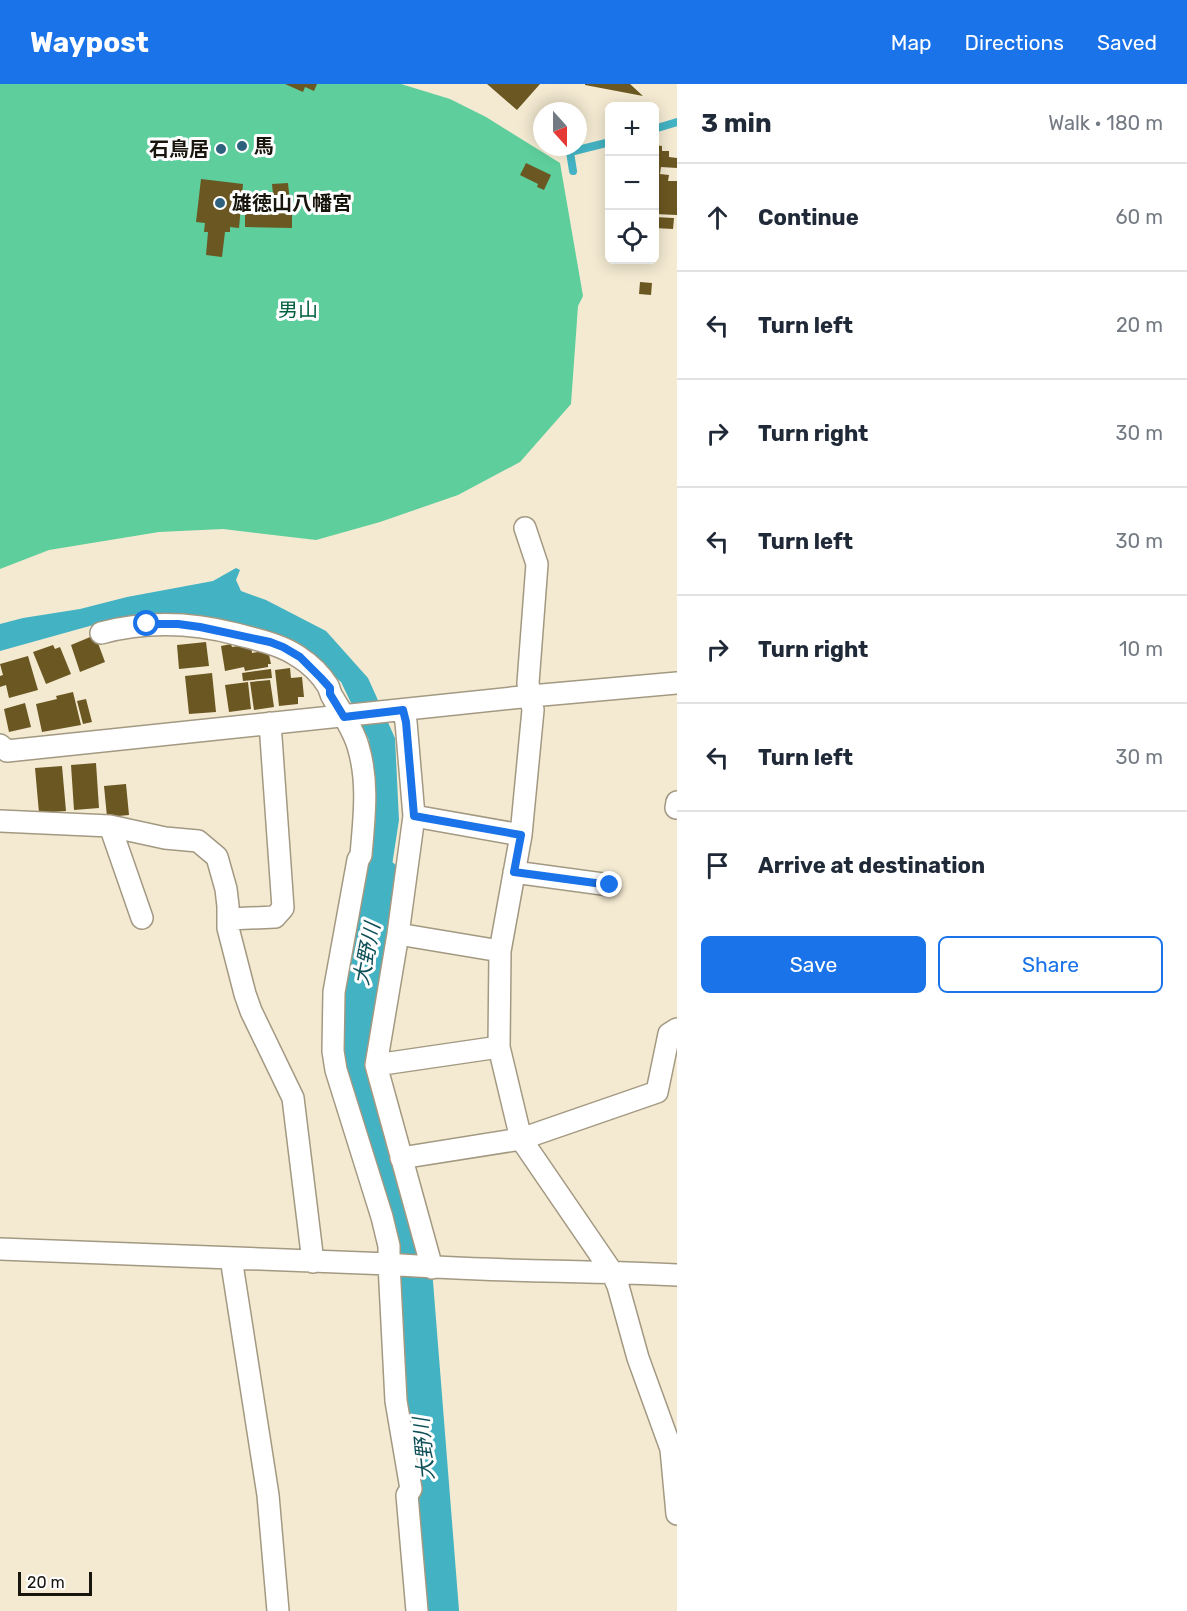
<!DOCTYPE html>
<html lang="en">
<head>
<meta charset="utf-8">
<style>
  :root { --surface:#fff; --page:#f6f6f7; --text:#1f2937; --muted:#747a83; --line:#e0e1e3; --accent:#1a73e8 }
  body { margin:0; font-family:Rubik,"Noto Sans JP",sans-serif; background:var(--page); color:var(--text) }
  .controls { position:absolute; right:18px; top:18px; display:grid; overflow:hidden; border-radius:9px; box-shadow:0 3px 15px #0003 }
  .controls button { width:54px; height:54px; display:grid; place-items:center; padding:0; border:0; border-bottom:2px solid var(--line); background:var(--surface); color:var(--text); font:30px sans-serif }
  .compass { position:absolute; left:533px; top:18px; width:54px; height:54px; border-radius:50%; background:var(--surface); box-shadow:0 3px 15px #0003; rotate:159deg }
  .scale { position:absolute; left:18px; bottom:15px; width:74px; box-sizing:border-box; padding-left:6px; border:3px solid #18150c; border-top:0; font-size:16px; line-height:21px; white-space:nowrap; color:#18150c; -webkit-text-stroke:4px #fff; paint-order:stroke }
  .stop { position:absolute; width:18px; height:18px; margin:-14px; border:4px solid #1a73e8; border-radius:50%; background:#fff }
  .stop.end { background:#1a73e8; border-color:#fff; box-shadow:0 2px 6px #0008 }
  .list { margin:0; padding:0; list-style:none }
  h2 { display:flex; justify-content:space-between; align-items:center; height:78px; margin:0; padding:0 24px; font-size:26px }
  h2 small { font-size:20px; font-weight:400; color:var(--muted) }
  .list li { display:grid; grid-template-columns:39px 1fr auto; gap:18px; align-items:center; box-sizing:border-box; height:108px; padding:0 24px; border-top:2px solid var(--line) }
  .list b { display:block; font-size:22px; white-space:nowrap }
  .list em { font-size:20px; font-style:normal; color:var(--muted) }
  .actions { display:flex; gap:12px; padding:18px 24px }
  .actions a { flex:1; padding:14px 0; border:2px solid var(--accent); border-radius:9px; text-align:center; font-size:21px; color:var(--accent) }
  .actions .main { background:var(--accent); color:#fff }
  .icon { flex:none; width:33px; height:33px; fill:none; stroke:currentColor; stroke-width:2; stroke-linecap:round; stroke-linejoin:round }
  .map { position:relative; flex:none; width:677px; height:1527px; overflow:hidden }
  header { display:flex; align-items:center; gap:36px; box-sizing:border-box; height:84px; padding:0 30px; background:var(--accent); color:#fff }
  header strong { font-size:28px }
  nav { display:flex; gap:33px; margin-inline-start:auto; font-size:21px }
  main { display:flex }
  aside { flex:1; background:var(--surface) }
  .map>svg:first-child { display:block }
</style>
</head>
<body>
<header>
<strong>Waypost</strong>
<nav><a>Map</a><a>Directions</a><a>Saved</a></nav>
</header>
<main>
<div class="map">
<svg width="677" height="1527" viewBox="0 0 677 1527">
  <rect width="100%" height="100%" fill="#f4ead2"/>
  <path fill="#5dce9c" d="M0,0h401l49,15 36,18 74,46 23,133 -5,10 -7,98 -51,58 -62,33 -78,27 -64,18 -93,-11 -64,3 -110,18 -49,19z"/>
  <path fill="#43b2c2" d="M236,484l4,2 -4,10 5,11 25,9 60,31 42,47 27,60 4,82 -18,117 -23,6 18,-126 -7,-77 -28,-58 -25,-22 -152,-43h-42l-122,34v-27l23,-6 57,-9 47,-12 86,-16z"/>
  <g fill="none" stroke-linecap="round" stroke-linejoin="round">
    <path stroke="#43b2c2" stroke-width="8" d="M654,45l23,-7
      M573,87l-3,-19 40,-10"/>
    <path stroke="#43b2c2" stroke-width="44" d="M381,797l-28,145 2,43 29,87 25,101 28,354"/>
  </g>
  <path fill="#6b5721" d="M285,0h32l-3,7 -9,-4 -2,5z
    M487,0h53l-23,26z
    M585,0h45l13,12 -58,-11z
    M654,61l8,1v5h7v6l8,1v10l-16,-1 -1,7 9,1 -1,6h9v34l-23,-1z
    M526,79l25,12 -7,15 -7,-3 1,-3 -18,-9z
    M201,95l42,5 -4,44 -9,-1v5h-5l-3,25 -16,-2 2,-23h-4l1,-9 -9,-1z
    M288,99l2,20 -16,1 -2,-20z
    M245,122h35l1,7h11v15l-47,-1z
    M654,133l20,1 -1,11 -19,-1z
    M640,198l12,1 -1,12 -12,-1z
    M95,551l10,27 -25,10 -9,-27z
    M206,558l3,24 -30,3 -2,-24z
    M231,560l1,3 19,-3 1,9 16,-3 3,14h-3v3l-23,4 -1,-4 -19,4 -4,-25z
    M53,561l2,4 5,-2 11,27 -25,10 -13,-32z
    M28,572l10,34 -29,8 -3,-13 -6,2v-11l3,-1 -3,-11z
    M290,584l1,10 11,-1 2,20h-6v7l-19,2 -4,-36z
    M271,585l1,9 -29,3 -1,-8z
    M212,589l4,39 -27,2 -4,-38z
    M270,596l4,27 -20,3 -4,-28z
    M248,598l3,27 -22,3 -4,-27z
    M73,608l8,33 -39,7 -6,-28 21,-5 -1,-3z
    M86,615l6,23 -9,2 -6,-23z
    M25,619l6,24 -22,5 -5,-23z
    M96,679l3,45 -25,2 -3,-45z
    M62,682l4,45 -27,2 -4,-45z
    M126,700l3,31 -22,2 -3,-31z"/>
  <g fill="none" stroke-linecap="round" stroke-linejoin="round">
    <defs>
      <path id="street" d="M525,444l12,36 -9,119 5,27 -12,125 -21,116 -1,96 22,92 91,133 6,14 20,72 33,91 6,65
        M101,549c45,-12 89,-11 135,1 22,6 44,10 63,23 11,7 22,18 29,29 2,4 2,8 5,12 9,15 20,31 25,48 11,36 6,73 3,109l-3,5 -24,132 -1,59 3,19 46,147 7,29v18l7,137 15,88 -4,6 10,116
        M403,626l3,12 8,94 -16,118 -22,131 56,203
        M0,661l7,6 524,-55 146,-13
        M676,724l1,-6
        M414,732l107,19
        M0,737l110,5 55,12 33,3 19,16 9,32 2,17v22l17,66 6,17 42,87 20,164
        M110,742l32,92
        M514,788l96,13
        M228,835l47,-2 8,-9 -13,-185
        M398,850l102,17
        M376,981l123,-18
        M401,1074l120,-19 136,-47 12,-58 8,-5
        M0,1165l389,15c96,8 192,6 288,11
        M231,1174l37,237 10,116"/>
    </defs>
    <use href="#street" stroke="#a39982" stroke-width="24"/>
    <use href="#street" stroke="#fff" stroke-width="21"/>
  </g>
  <g fill="none" stroke-linecap="round" stroke-linejoin="round">
    <path stroke="#1a73e8" stroke-width="8" d="M147,540h31l22,3 70,15 13,5 17,10 21,21 9,10v6l14,23 59,-7 3,12 8,94 107,19 -7,37 96,13"/>
  </g>
  <g fill="#2e617e" stroke="#fff" stroke-width="2">
    <circle cx="242" cy="62" r="6"/>
    <circle cx="221" cy="65" r="6"/>
    <circle cx="220" cy="119" r="6"/>
  </g>
  <g text-anchor="middle" stroke-width="6" stroke-linejoin="round" paint-order="stroke">
    <g font-size="20" font-weight="bold" fill="#18150c" stroke="#fff" text-anchor="start">
      <text x="254" y="69">馬</text>
      <text x="209" y="72" text-anchor="end">石鳥居</text>
      <text x="232" y="126">雄徳山八幡宮</text>
    </g>
    <g font-size="20" fill="#016040" stroke="#fff">
      <text x="298" y="233">男山</text>
    </g>
    <g font-size="21" font-style="italic" fill="#0f5058" stroke="#fff">
      <text transform="translate(367 870) rotate(-79)" y="7">大野川</text>
      <text transform="translate(424 1365) rotate(-95)" y="7">大野川</text>
    </g>
  </g>
</svg>
<div class="controls">
<button>+</button>
<button>−</button>
<button><svg class="icon" aria-label="locate" viewBox="0 0 24 24"><circle cx="12" cy="12" r="6"/><path d="M12 2v4M12 18v4M2 12h4M18 12h4"/></svg></button>
</div>
<svg class="compass" viewBox="-18 -18 36 36"><path d="M0-13l5 13h-10z" fill="#e53935"/><path d="M0 13l5-13h-10z" fill="#747a83"/></svg>
<div class="scale">20 m</div>
<div class="stop" style="left:147px;top:540px"></div>
<div class="stop end" style="left:610px;top:801px"></div>
</div>
<aside>
<h2>3 min<small>Walk · 180 m</small></h2>
<ul class="list">
<li><svg class="icon" aria-label="ahead" viewBox="0 0 24 24"><path d="M12 20V5M6 11l6-6 6 6"/></svg><div><b>Continue</b></div><em>60 m</em></li>
<li><svg class="icon" aria-label="left" viewBox="0 0 24 24"><path d="M17 20v-9H6M10 6l-5 5 5 5"/></svg><div><b>Turn left</b></div><em>20 m</em></li>
<li><svg class="icon" aria-label="right" viewBox="0 0 24 24"><path d="M7 20v-9h11M14 6l5 5-5 5"/></svg><div><b>Turn right</b></div><em>30 m</em></li>
<li><svg class="icon" aria-label="left" viewBox="0 0 24 24"><path d="M17 20v-9H6M10 6l-5 5 5 5"/></svg><div><b>Turn left</b></div><em>30 m</em></li>
<li><svg class="icon" aria-label="right" viewBox="0 0 24 24"><path d="M7 20v-9h11M14 6l5 5-5 5"/></svg><div><b>Turn right</b></div><em>10 m</em></li>
<li><svg class="icon" aria-label="left" viewBox="0 0 24 24"><path d="M17 20v-9H6M10 6l-5 5 5 5"/></svg><div><b>Turn left</b></div><em>30 m</em></li>
<li><svg class="icon" aria-label="arrive" viewBox="0 0 24 24"><path d="M6 21V4h12l-3 4 3 4H6"/></svg><div><b>Arrive at destination</b></div></li>
</ul>
<div class="actions"><a class="main">Save</a><a>Share</a></div>
</aside>
</main>
</body>
</html>
